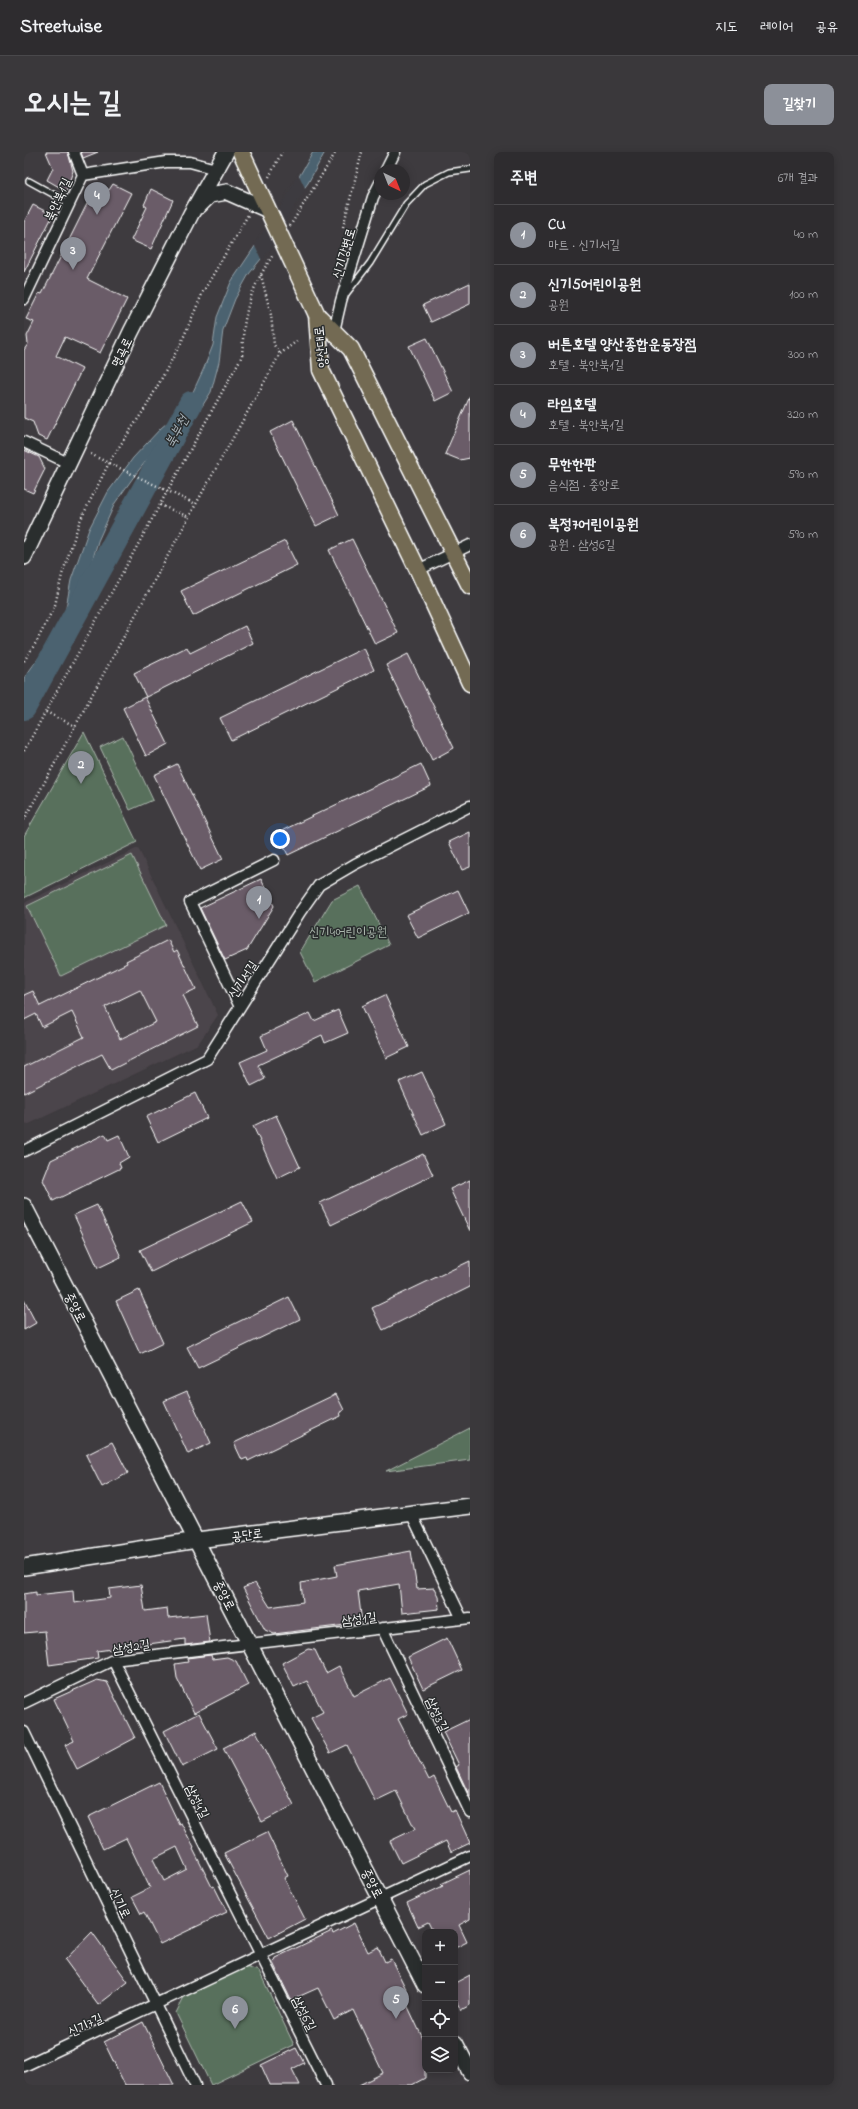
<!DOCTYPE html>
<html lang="ko">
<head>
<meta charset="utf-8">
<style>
	:root { --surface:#2e2c2f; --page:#3a383b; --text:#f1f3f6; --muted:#a7a7aa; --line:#49484b; --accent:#8c9099 }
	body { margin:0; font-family:"Indie Flower","Poor Story",sans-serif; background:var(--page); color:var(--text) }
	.controls { position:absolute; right:12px; bottom:12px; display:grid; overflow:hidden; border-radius:8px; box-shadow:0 2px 10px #0003 }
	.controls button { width:36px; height:36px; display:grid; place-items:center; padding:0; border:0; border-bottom:1px solid var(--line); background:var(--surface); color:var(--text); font:20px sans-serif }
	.compass { position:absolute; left:350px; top:12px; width:36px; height:36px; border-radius:50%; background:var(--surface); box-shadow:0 2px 10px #0003; rotate:137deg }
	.you { position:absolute; left:256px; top:687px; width:14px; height:14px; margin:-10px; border:3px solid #fff; border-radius:50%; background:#1a73e8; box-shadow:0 0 0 6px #1a73e833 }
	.badge { display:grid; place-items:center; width:26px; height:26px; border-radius:50%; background:var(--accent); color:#fff; font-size:13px; font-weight:700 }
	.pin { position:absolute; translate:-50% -33px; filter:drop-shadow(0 1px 2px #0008) }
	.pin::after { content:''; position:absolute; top:21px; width:14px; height:12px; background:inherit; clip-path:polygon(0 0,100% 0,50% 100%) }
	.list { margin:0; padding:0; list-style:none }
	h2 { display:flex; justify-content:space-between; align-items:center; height:52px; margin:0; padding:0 16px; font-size:17px }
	h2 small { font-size:13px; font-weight:400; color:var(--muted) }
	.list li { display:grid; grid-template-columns:26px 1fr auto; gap:12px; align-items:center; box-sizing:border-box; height:60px; padding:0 16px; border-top:1px solid var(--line) }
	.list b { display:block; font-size:15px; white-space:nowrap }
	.list p { margin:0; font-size:13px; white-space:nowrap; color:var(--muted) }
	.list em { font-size:13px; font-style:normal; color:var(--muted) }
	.icon { flex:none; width:22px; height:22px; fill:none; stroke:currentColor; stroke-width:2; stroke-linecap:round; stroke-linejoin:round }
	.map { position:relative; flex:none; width:446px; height:1933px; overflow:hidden; border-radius:8px }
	header { display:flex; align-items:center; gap:24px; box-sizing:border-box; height:56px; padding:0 20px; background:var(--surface); border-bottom:1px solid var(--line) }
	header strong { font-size:19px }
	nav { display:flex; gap:22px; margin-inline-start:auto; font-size:14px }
	.intro { display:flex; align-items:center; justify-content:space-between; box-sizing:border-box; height:96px; padding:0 24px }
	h1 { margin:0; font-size:28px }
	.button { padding:10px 18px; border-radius:8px; background:var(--accent); color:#fff; font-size:14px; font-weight:700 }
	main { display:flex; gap:24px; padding:0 24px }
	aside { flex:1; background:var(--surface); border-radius:8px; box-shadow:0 2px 10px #0003 }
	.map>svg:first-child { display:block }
</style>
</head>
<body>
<header>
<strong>Streetwise</strong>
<nav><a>지도</a><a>레이어</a><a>공유</a></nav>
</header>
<div class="intro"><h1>오시는 길</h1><a class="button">길찾기</a></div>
<main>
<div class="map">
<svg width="446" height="1933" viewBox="0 0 446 1933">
	<rect width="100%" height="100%" fill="#3e3b3f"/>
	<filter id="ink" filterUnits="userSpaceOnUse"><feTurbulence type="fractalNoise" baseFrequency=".025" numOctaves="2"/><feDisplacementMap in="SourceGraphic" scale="8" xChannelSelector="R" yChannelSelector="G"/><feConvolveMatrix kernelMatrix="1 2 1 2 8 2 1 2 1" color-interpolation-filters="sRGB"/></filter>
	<g filter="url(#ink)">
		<path fill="#4c454b" d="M114,696L194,863L174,892L5,972L0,971V751Z"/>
		<path fill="#59705c" stroke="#acb8ae" d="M60,580L113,690L0,746V684Z
			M99,584L129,648L106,658L76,595Z
			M108,703L142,773L37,824L3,754Z
			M336,734L365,793L291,830L276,800L308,748Z
			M446,1276V1308L362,1319Z
			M221,1815L235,1819L270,1893L187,1933L152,1861L160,1845Z"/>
		<path fill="#4b626f" stroke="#93a1a9" d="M289,0H301L284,31L270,50L245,97L225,122L211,147L199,178L195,210L187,240L172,264L151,279L129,300L111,323L91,351L74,389L54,458L0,552V526L32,482L41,461L47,428L65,377L84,340L109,306L137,276L162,255L180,216L189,193L193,165L207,130L260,51Z"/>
		<path fill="#3e3b3f" d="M274,21L282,38L272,52L246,98L238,109L230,92L259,50Z"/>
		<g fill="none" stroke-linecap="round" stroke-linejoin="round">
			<path stroke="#4b626f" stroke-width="24" d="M0,556L167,251"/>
		</g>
		<path fill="#6b5c68" stroke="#fff" fill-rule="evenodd" d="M22,0H44L49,19L42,39L23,28L29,16Z
			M57,0H74L59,6Z
			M89,32L107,41L63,127L103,147L76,201L41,185L32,204L58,217L23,288L14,284L9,270L0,266V198L4,192L3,184L10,170L2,167L15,141L18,142L65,48L70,50L78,34L85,38Z
			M127,37L149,48L127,97L107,88L123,55L120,53Z
			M9,53L29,63L0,120V70Z
			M446,131V152L407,170L399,153Z
			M403,186L429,240L411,249L385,194Z
			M446,244V306L436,308L421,302Z
			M269,268L315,363L292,374L246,280Z
			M0,298L15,305L21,317L9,341L0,337Z
			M328,387L374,481L351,492L305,398Z
			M261,389L273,413L169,464L157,439Z
			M221,474L229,491L122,545L110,521L163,495L166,501Z
			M340,496L350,518L207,588L196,566Z
			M384,502L430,596L408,608L362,513Z
			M121,545L144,592L122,604L99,556Z
			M153,612L199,707L176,718L130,623Z
			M397,612L407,634L264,703L253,681Z
			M446,680V715L438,718L425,690Z
			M237,727L250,754L223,798L201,808L176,756Z
			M434,738L445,761L394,786L382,763Z
			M144,788L150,800L153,798L172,837L159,843L174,874L87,918L78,902L0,941V915L60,885L48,860L18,875L12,862L0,868V843L9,839L16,854L103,811L102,809ZM116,838L132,870L96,887L81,855Z
			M361,843L385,895L362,906L338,854Z
			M314,858L324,881L301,891L298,883L234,913L241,927L227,934L216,910L243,898L237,884L286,861L290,869Z
			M398,920L422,972L399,983L375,930Z
			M171,941L183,966L134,990L122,965Z
			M252,963L276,1015L253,1026L229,974Z
			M81,982L84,988L95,983L105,1005L95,1011L97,1016L29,1049L19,1028L27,1008Z
			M399,1002L409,1023L307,1073L296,1051Z
			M446,1028V1079L426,1037Z
			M218,1049L229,1070L127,1120L116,1098Z
			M73,1053L97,1105L74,1116L50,1063Z
			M446,1109V1135L359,1178L348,1156Z
			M115,1138L139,1191L116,1202L92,1149Z
			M265,1145L276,1167L174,1216L163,1195Z
			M0,1148L12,1171L0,1178Z
			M163,1239L187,1291L164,1302L140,1249Z
			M312,1242L320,1258L316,1260L317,1264L224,1309L223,1306L218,1308L210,1291Z
			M88,1290L104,1321L78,1335L62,1303Z
			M387,1399L393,1437L410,1436L414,1444L415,1457L378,1461L375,1432L334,1439L338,1471L250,1482L241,1478L219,1436L231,1431L246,1455L279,1450L277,1431L313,1424L311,1413Z
			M117,1433L121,1459L143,1456L144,1466L182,1462L186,1490L161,1493V1487L73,1499L74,1506L25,1513L21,1479L0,1481V1442L12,1440V1443L49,1439L50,1451L86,1446L85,1437Z
			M423,1486L438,1518L399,1537L384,1505Z
			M284,1497L291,1498L302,1521L315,1514L330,1544L366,1526L384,1562L374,1567L405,1628L410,1625L427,1660L431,1658L446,1691L427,1700L422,1689L377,1711L366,1689L391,1677L372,1639L351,1649L323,1593L306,1601L287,1566L299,1560L283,1529L270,1535L258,1511Z
			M187,1503L188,1507L203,1505L212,1509L224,1533L170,1561L153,1526L151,1512L164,1510L163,1506Z
			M73,1528L83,1530L111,1586L53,1617L41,1593L50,1589L30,1547Z
			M175,1561L194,1597L158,1615L140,1579Z
			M446,1567V1645L432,1615L435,1613L419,1580Z
			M232,1579L270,1653L238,1670L199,1596Z
			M135,1630L155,1672L157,1671L170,1696L169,1697L188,1735L190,1734L203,1760L136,1792L120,1760L117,1762L108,1745L126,1736L102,1686L79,1697L64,1665ZM153,1695L163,1717L140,1729L129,1707Z
			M243,1680L264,1724L260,1726L281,1767L245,1786L200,1701Z
			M446,1718V1767L435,1773L443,1790L431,1796V1780H409L404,1770L394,1775L383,1751L419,1734L417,1732Z
			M330,1771L344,1800L354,1795L361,1810L367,1807L382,1837L377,1840L401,1891V1926L388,1933H335L359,1921L329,1858L310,1868L294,1836L267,1848L249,1811L251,1806L308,1779L309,1782Z
			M68,1780L104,1830L74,1853L41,1808Z
			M446,1823V1853L437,1858L431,1847V1831Z
			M119,1870L150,1933H101L80,1890Z
			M272,1896L280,1911L268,1917L276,1933H246L237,1913Z"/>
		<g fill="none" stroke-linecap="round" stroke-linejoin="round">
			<defs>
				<path id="lane" d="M5,29L45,51
					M322,142L346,111L382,52L401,32L425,20L446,17"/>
				<path id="street" d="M362,18L371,0
					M59,23L142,10H166L192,17
					M0,147L59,23L50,0
					M310,179L317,149L349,45L356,31
					M0,290L44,311
					M394,418L446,393
					M216,855L166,750L250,708
					M0,999L183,907L276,760L295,733L331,712L446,654
					M387,1361L438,1467
					M358,1476L446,1660
					M89,1508L302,1933
					M0,1551L89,1508L446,1466
					M0,1580L171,1933
					M0,1914L446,1704"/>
				<path id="secondary" d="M175,54L186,43L203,40
					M0,405L107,180L167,62L202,0
					M0,1054L401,1833
					M0,1415L173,1388L446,1354
					M431,1891L446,1920"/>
				<path id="primary" d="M293,163L297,218L394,418L446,531
					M293,163L327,197L446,434"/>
			</defs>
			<use href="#lane" stroke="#fff" stroke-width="8"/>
			<use href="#street" stroke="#fff" stroke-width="13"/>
			<use href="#secondary" stroke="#fff" stroke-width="18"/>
			<use href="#primary" stroke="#fff" stroke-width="19"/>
			<path stroke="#fff" stroke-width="2.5" stroke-dasharray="1 3" stroke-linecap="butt" d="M245,25L258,0
				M266,74L312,0
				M319,75L338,0
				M237,123L247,163L250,193L256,202
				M67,302L74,306
				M165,349L172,352
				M136,353L165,365
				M0,509L13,489L31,453L38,423L55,371L87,307L122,255L157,191L179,140L224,63
				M22,560L51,574
				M0,599L218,204C219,190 219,176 222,163C226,141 237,121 249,103
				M0,668L172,352L256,202L273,189"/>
			<use href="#lane" stroke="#2a2d2e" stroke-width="5"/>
			<use href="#street" stroke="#2a2d2e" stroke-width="10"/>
			<use href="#secondary" stroke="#2a2d2e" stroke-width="15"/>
			<use href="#primary" stroke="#736b52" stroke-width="16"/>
			<defs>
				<path id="secondary-bridge" d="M203,40L244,58"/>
				<path id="primary-bridge" d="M217,0L293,163"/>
			</defs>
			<use href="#secondary-bridge" stroke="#fff" stroke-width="18" stroke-linecap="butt"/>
			<use href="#primary-bridge" stroke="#fff" stroke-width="19" stroke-linecap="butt"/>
			<path stroke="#fff" stroke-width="2.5" stroke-dasharray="1 3" stroke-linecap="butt" d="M74,306L165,349"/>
			<use href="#secondary-bridge" stroke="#2a2d2e" stroke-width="15"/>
			<use href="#primary-bridge" stroke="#736b52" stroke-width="16"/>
		</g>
	</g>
	<g text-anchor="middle" stroke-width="3" stroke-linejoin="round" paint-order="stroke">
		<g font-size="13" fill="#fff" stroke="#2a2d2e">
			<text transform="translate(33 47) rotate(-65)" y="5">북안북1길</text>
			<text transform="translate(319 101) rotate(-73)" y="5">신기강변로</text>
			<text transform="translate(296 195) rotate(-96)" y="5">양산대로</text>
			<text transform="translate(97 200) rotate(-64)" y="5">명곡로</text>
			<text transform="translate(218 827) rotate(-57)" y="5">신기서길</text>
			<text transform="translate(52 1155) rotate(63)" y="5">중앙로</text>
			<text transform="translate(223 1382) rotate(-7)" y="5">공단로</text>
			<text transform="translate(201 1443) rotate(63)" y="5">중앙로</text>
			<text transform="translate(335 1466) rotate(-7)" y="5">삼성1길</text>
			<text transform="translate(107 1494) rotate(-9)" y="5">삼성2길</text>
			<text transform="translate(414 1562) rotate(65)" y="5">삼성3길</text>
			<text transform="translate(174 1649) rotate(63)" y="5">삼성4길</text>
			<text transform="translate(349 1731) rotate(63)" y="5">중앙로</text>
			<text transform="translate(97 1751) rotate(64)" y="5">신기로</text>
			<text transform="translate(281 1861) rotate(63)" y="5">삼성6길</text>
			<text transform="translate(61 1872) rotate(-25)" y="5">신기7길</text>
		</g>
		<g font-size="13" fill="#acb8ae" stroke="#2a2d2e">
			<text x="324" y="784">신기4어린이공원</text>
		</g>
		<g font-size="14" font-style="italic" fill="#aeb8be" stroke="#2a2d2e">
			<text transform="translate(152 279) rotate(-61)" y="5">북부천</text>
		</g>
	</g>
</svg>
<div class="controls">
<button>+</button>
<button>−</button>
<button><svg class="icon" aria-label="locate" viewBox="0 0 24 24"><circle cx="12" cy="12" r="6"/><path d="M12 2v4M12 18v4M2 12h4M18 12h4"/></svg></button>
<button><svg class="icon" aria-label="layers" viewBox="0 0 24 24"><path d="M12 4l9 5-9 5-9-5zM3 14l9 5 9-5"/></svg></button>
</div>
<svg class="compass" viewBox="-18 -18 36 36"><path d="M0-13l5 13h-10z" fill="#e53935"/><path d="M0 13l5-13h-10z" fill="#a7a7aa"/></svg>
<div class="you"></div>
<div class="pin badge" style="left:235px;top:767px">1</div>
<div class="pin badge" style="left:57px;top:632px">2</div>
<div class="pin badge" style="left:49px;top:118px">3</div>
<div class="pin badge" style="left:73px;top:63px">4</div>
<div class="pin badge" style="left:372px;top:1867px">5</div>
<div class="pin badge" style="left:211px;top:1877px">6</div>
</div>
<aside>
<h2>주변<small>6개 결과</small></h2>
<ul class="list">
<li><span class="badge">1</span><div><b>CU</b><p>마트 · 신기서길</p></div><em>40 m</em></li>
<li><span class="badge">2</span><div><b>신기5어린이공원</b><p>공원</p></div><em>100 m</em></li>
<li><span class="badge">3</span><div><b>버튼호텔 양산종합운동장점</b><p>호텔 · 북안북1길</p></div><em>300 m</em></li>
<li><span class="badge">4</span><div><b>라임호텔</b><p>호텔 · 북안북1길</p></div><em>320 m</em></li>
<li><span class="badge">5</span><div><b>무한한판</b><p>음식점 · 중앙로</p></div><em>590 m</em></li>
<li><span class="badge">6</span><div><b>북정7어린이공원</b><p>공원 · 삼성6길</p></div><em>590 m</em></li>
</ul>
</aside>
</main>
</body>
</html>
